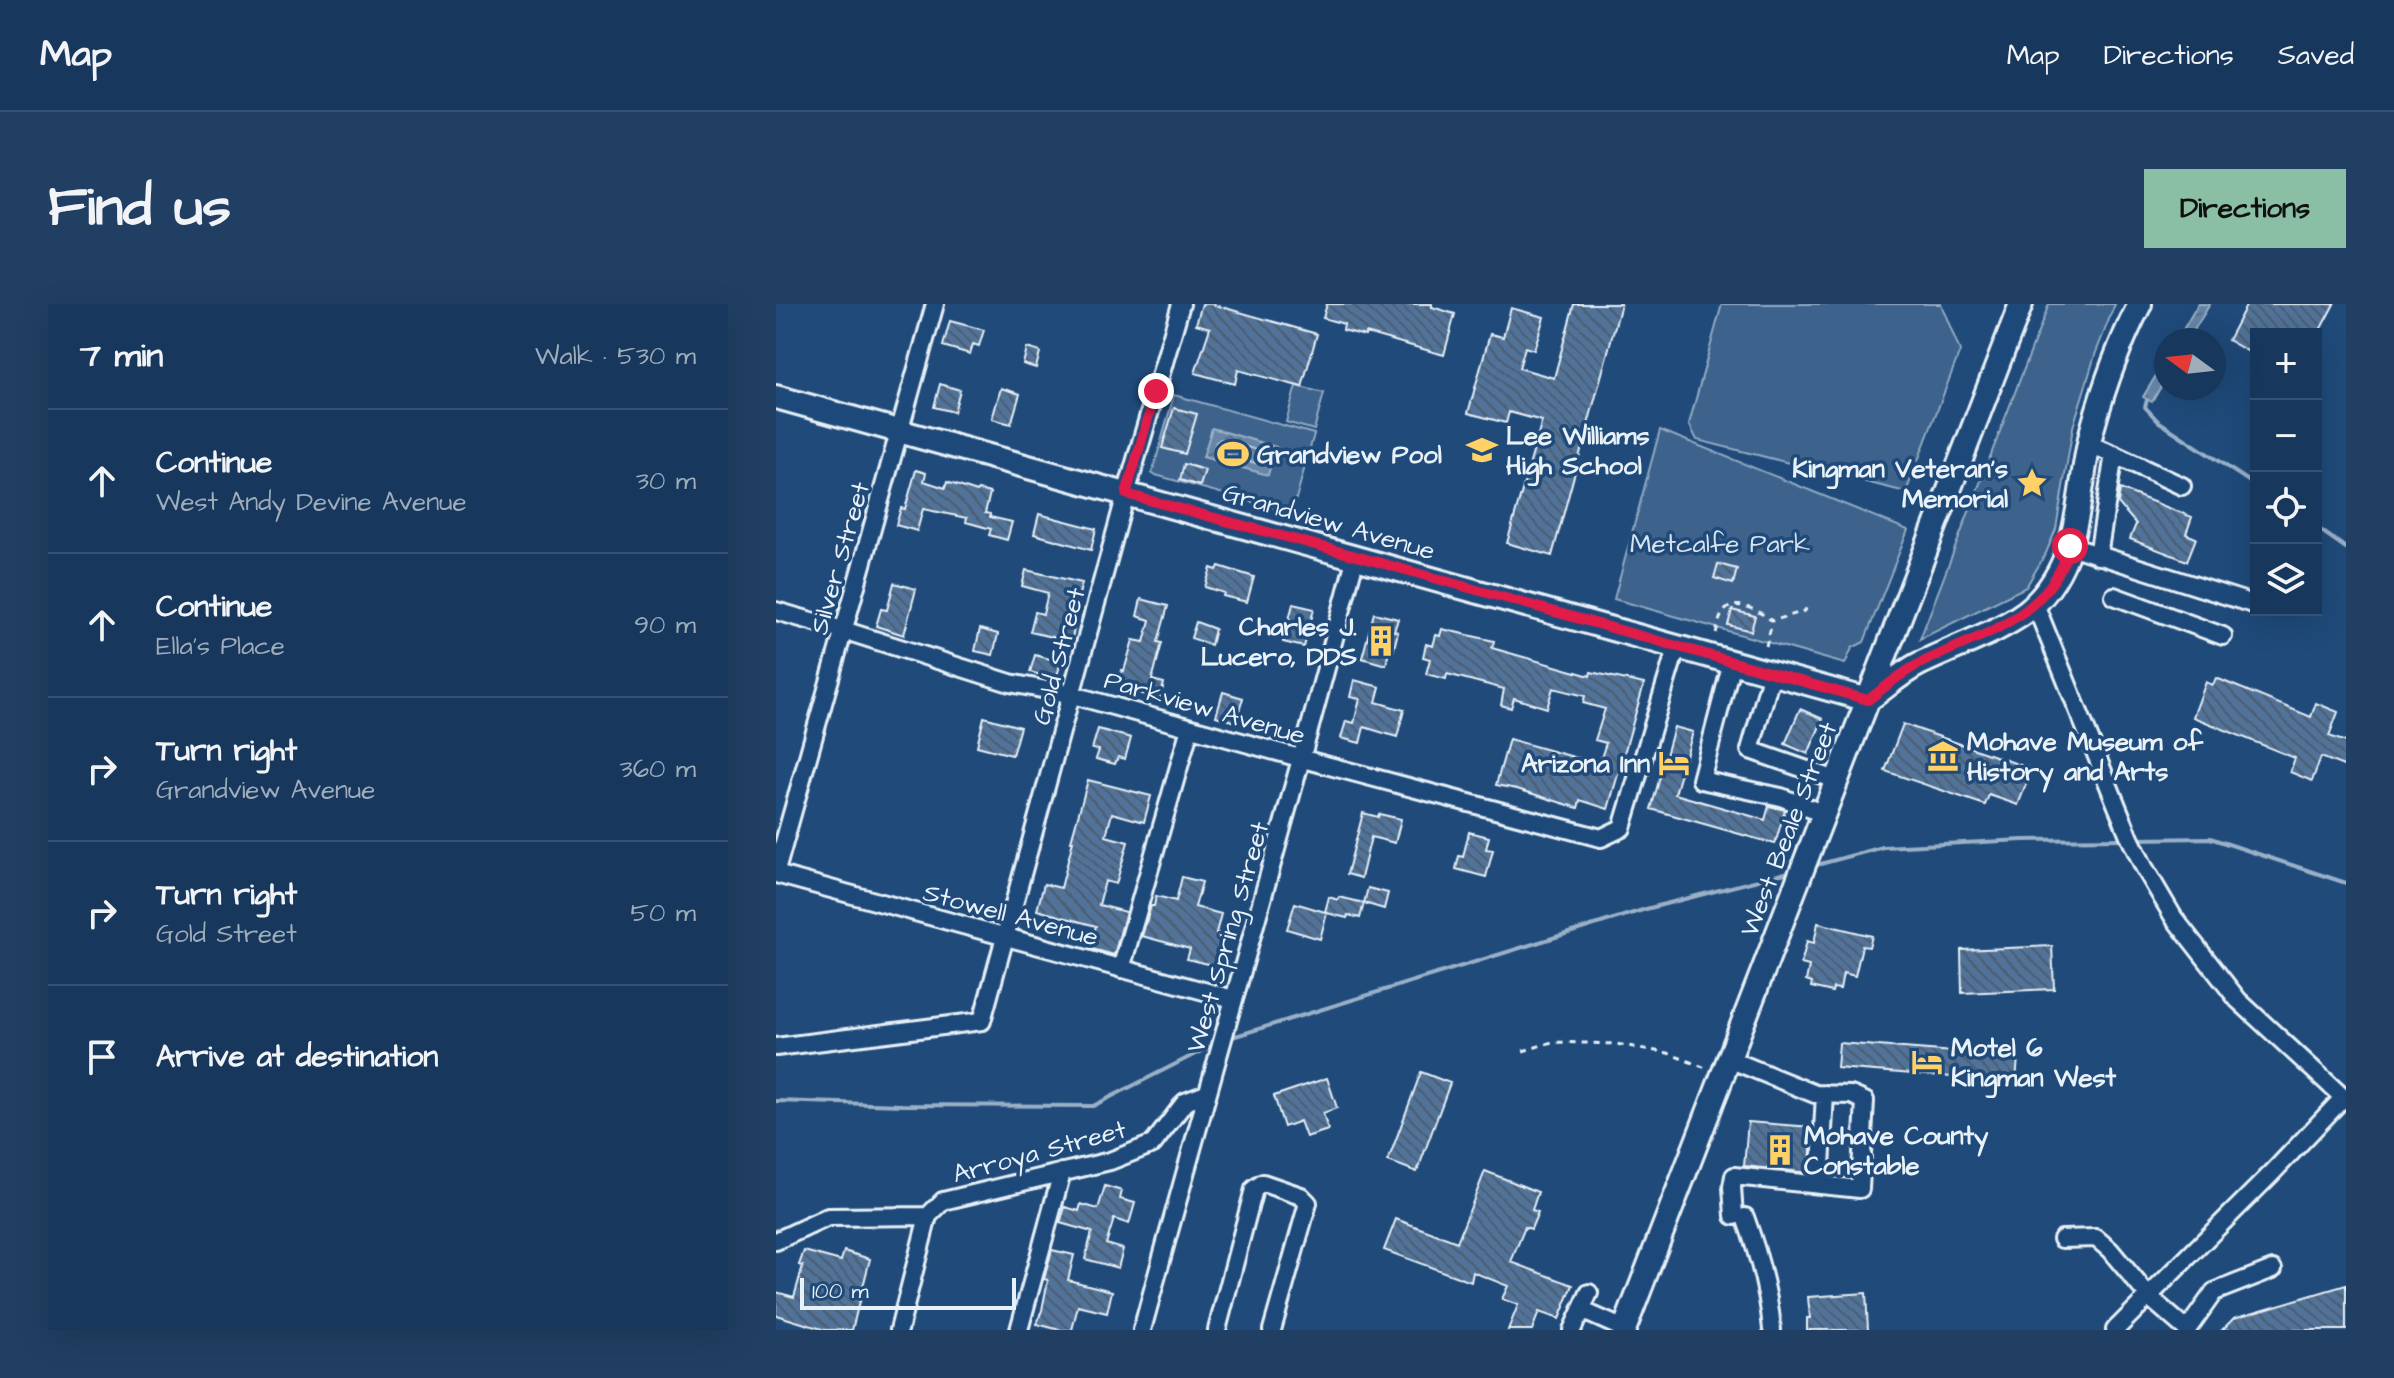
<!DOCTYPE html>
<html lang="en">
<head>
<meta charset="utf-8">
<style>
	:root { --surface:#17385c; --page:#203f62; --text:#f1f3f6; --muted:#9eacbb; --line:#365272; --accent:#8abfa5 }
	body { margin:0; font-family:"Architects Daughter",sans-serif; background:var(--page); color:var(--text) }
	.controls { position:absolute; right:24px; top:24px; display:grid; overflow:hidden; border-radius:0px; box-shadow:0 8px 32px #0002 }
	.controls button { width:72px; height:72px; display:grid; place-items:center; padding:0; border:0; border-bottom:2px solid var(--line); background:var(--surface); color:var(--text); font:40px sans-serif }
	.compass { position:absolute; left:1378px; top:24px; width:72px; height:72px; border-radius:50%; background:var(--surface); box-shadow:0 8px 32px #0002; rotate:285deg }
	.scale { position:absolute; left:24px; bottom:20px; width:216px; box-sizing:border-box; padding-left:8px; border:4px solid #e8f1f8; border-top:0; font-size:22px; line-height:28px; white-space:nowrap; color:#e8f1f8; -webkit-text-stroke:6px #1f4a7a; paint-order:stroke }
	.stop { position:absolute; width:24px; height:24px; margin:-18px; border:6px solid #e11d48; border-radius:50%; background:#fff }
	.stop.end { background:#e11d48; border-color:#fff; box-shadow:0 2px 8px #0008 }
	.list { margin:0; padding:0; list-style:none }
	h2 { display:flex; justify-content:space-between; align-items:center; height:104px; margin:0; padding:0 32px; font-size:34px }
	h2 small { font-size:26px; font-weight:400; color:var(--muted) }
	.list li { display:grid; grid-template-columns:52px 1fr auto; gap:24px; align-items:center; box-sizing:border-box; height:144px; padding:0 32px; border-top:2px solid var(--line) }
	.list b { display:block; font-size:30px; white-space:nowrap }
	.list p { margin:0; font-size:26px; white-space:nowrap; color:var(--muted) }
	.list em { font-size:26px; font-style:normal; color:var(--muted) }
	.icon { flex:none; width:44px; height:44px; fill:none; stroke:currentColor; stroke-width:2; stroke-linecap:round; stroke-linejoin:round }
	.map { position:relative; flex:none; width:1570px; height:1026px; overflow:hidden; border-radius:0px }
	header { display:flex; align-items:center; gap:48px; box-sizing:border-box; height:112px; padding:0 40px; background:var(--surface); border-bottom:2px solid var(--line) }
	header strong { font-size:38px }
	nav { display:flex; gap:44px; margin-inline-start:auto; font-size:28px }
	.intro { display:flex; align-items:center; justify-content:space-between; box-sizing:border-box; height:192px; padding:0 48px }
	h1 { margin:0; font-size:56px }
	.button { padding:20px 36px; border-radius:0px; background:var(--accent); color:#111; font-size:28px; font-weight:700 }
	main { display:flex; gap:48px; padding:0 48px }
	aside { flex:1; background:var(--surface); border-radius:0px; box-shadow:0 8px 32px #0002 }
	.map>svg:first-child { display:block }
</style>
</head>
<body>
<header>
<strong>Map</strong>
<nav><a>Map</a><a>Directions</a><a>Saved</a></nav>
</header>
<div class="intro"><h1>Find us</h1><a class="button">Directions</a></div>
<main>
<aside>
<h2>7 min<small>Walk · 530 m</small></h2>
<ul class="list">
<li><svg class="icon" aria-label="ahead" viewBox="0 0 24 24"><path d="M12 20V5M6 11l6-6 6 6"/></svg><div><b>Continue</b><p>West Andy Devine Avenue</p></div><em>30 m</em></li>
<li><svg class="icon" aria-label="ahead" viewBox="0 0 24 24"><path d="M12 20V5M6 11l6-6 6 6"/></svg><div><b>Continue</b><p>Ella's Place</p></div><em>90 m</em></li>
<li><svg class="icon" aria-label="right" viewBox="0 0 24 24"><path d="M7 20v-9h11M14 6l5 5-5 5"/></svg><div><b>Turn right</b><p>Grandview Avenue</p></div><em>360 m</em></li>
<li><svg class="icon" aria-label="right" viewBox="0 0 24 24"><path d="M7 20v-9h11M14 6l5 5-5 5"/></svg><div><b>Turn right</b><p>Gold Street</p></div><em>50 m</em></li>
<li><svg class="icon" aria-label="arrive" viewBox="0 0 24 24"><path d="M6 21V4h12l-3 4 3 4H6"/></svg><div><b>Arrive at destination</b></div></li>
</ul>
</aside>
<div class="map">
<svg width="1570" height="1026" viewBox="0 0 1570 1026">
	<defs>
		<pattern id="water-ripples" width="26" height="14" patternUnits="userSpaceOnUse" patternTransform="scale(2)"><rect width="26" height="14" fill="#6685a7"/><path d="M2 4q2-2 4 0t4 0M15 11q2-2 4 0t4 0" fill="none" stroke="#596d82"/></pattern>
		<pattern id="building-back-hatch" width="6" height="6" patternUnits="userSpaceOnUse" patternTransform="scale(2)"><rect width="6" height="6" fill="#517399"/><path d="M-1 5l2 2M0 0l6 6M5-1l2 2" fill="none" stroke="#4c5e72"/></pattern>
	</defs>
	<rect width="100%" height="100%" fill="#1f4a7a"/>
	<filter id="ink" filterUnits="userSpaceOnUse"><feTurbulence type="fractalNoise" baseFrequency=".0125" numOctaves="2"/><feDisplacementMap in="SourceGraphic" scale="16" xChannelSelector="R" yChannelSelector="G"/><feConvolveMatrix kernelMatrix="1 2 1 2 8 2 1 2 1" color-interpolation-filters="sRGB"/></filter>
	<g filter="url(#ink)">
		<path fill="#3c628c" stroke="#92aac2" stroke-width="2" d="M946,0H1165L1184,47L1130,188L921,136L913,120Z
			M1273,0H1339L1319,51L1297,123L1280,225L1270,249L1250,283L1144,335Z
			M520,82L548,89L538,126L510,118Z
			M398,91L538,130L516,209L376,170Z
			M884,126L1132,226L1088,338L1076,344L1069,360L838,295Z"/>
		<path fill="url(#water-ripples)" stroke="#9ab0c7" stroke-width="2" d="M1422,0H1434L1412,36H1401Z
			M1390,55V74L1376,98L1367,93Z
			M436,124L500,143L492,171L427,153Z"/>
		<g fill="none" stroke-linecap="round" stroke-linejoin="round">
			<path stroke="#b4c6d8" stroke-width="2" d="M445,135L487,148L489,151L488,158L483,160L441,148L438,145L440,138Z"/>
			<path stroke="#9ab0c7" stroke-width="4" d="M1371,96L1369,103L1382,117L1480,182
				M1540,223L1570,244
				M1359,535L1434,534L1570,579
				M1037,562L1107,543L1247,536L1350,535
				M450,735L870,605L1017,567
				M0,797L126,801L317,802L439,740"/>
		</g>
		<path fill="url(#building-back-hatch)" stroke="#e8f1f8" stroke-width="2" d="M426,0H435L541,30L526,83L462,66L459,80L419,69L434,24L420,20Z
			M551,0H656V3L679,10L668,51L590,29L589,32L567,26L568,20L547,14Z
			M798,0H845L776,252L731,239L766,117L733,108L730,119L692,109L714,30L727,33L735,4L768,13L758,46L749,43L743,64L778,74Z
			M1471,0H1558L1542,30H1480V52L1452,36Z
			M174,17L208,26L203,42L197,40L194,50L167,42Z
			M251,44L264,48L260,64L247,60Z
			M164,80L184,86L178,108L158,103Z
			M225,84L244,90L235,120L216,115Z
			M398,104L421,110L409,150L386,144Z
			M408,160L429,166L424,182L404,176Z
			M140,166L150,169L148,177L169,184L171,178L201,188L202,186L214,189L209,209L214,210V213L236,218L231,236L213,231L215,225L190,218L191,214L147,205L141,227L120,221L125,204L129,205Z
			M1344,185L1416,213L1410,230L1420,234L1411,257L1354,235L1360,220L1342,199Z
			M263,210L320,225L315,246L258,230Z
			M942,260L961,265L957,280L938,274Z
			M443,262L478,273L471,298L447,292L448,289L429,283L435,264L441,266Z
			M250,266L306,279L296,317L300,318L295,337L254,328L259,308L267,310L272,289L246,282Z
			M118,279L140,285L128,331L100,322L105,305L111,306Z
			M365,295L392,302L382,338L386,339L376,376L388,379L384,395L360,388L361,383L343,377L346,366L348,367L357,336L368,338L374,316L361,312Z
			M517,300L538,305L528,343L507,338Z
			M956,306L979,312L975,327L952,321Z
			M598,309L622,315L618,327L622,328L617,348L613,347L610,361L586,354Z
			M420,318L439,325L435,341L415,334Z
			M204,325L222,330L217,351L199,347Z
			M666,325L718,337L716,344L814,372L815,368L868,380L832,505L804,496L802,504L741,485L720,481L733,435L823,460L830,439L819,436L829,405L807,399L809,392L777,384L771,404L738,394L735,404L725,401L728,385L671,370L670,375L650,370L654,355L647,353L650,340L657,342L660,331L664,332Z
			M259,351L285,358L280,375L254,368Z
			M1440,374L1535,413L1540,399L1562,408L1553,432L1570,438V463L1545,453L1536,477L1514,468L1519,454L1417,413L1430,378L1437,381Z
			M578,376L604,383L600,398L628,406L621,433L588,423L584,439L565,434L570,417L578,419L584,395L574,393Z
			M447,388L467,394L460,418L440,412Z
			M1024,405L1047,415L1032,450L1009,440Z
			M208,413L244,423L236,451L201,442Z
			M1127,420L1256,465L1242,501L1213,491L1209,501L1109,467Z
			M898,423L917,428L899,490L989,516L993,502L1009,506L999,540L875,505Z
			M322,425L355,434L349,455L342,453L339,460L320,455L323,446L316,445Z
			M312,476L375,492L368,518L336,509L330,532L352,538L340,580L329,577L323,601L350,608L338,651L313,644L320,622L261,606L268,580L285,584L297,537H295Z
			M587,509L602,513L603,510L625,515L619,539L595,533L585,574L571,570Z
			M693,528L713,533L710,545L717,546L710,573L680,565L683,552L687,553Z
			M406,573L426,578L419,603L445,610L440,629L449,631L441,662L411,655L414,645L366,632L375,602H378L380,592L400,597Z
			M592,584L612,589L608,605L588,599Z
			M553,593L562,596L563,593L588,599L584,614L572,611L571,614L551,609L544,635L511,625L519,599L549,608Z
			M1042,619L1096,632L1093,643L1086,642L1079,672L1067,669L1064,685L1057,684L1056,688L1035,683L1036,679L1030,677L1033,662L1025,660L1031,637L1038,639Z
			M1276,642L1278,685L1186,689L1185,646Z
			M1063,739L1242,753L1240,778L1061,764Z
			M645,768L674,779L641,868L612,857Z
			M551,774L561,804L547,809L552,826L530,833L524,817L508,823L498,792Z
			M972,818L1036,823L1034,869L968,862Z
			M709,867L762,888L756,906L762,908L755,925L749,923L735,958L797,981L783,1015L763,1008L756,1026H732L742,1001L726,995L732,982L697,968L695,978L608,946L620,915L681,938Z
			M329,882L346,887L344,895L359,899L353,920L338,915L330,940L347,945L342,964L309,955L316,928L284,919L289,903L303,907L305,900L322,905Z
			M276,946L298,951L292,976L336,987L331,1009L302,1002L296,1026H284L261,1020L266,1006L272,976L268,975Z
			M28,947L65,957L68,947L94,955L76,1026H49L0,1011V988L18,993L27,962L23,961Z
			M1570,981V1026H1446L1458,1014Z
			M1090,989L1092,1026H1031V1014H1034L1032,993Z"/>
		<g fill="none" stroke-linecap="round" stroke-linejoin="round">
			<defs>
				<path id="minor" d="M1313,141L1328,146L1406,182
					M1294,242L1480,301
					M1322,252L1338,150
					M1338,292L1447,332
					M1259,300L1354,534L1368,563L1398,614L1462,696L1570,796
					M0,307L67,326L234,379L297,391L527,455L825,534L846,524L901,342
					M956,358L925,476L1005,493L1048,510
					M996,369L974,446L1060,476
					M0,567L159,0
					M0,570L457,695
					M345,665L414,424
					M0,743L206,717L350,190L405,0
					M953,755L1039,790L1075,791L1089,797L1084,885L958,872L956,883L958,912
					M1044,881L1049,790
					M969,913C982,949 993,987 996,1026
					M1286,935L1320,934L1334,946L1373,993L1411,1026L1438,988L1497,965
					M0,937L52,913L152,912L167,897L334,857L377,840L409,798L430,790
					M805,1006L848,1025
					M123,1026L152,912
					M243,1026L286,868
					M366,1026C436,768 512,511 580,252
					M441,1026L478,885L487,879L525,892L532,899L496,1026
					M796,1026L813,989
					M1339,1026L1496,869L1567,794"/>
				<path id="major" d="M0,93L1092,396
					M1093,395C1109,384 1125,369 1143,360C1175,344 1232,325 1257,302C1308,253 1300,188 1316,126C1328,82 1343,40 1364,0
					M848,1026L1245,0"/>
			</defs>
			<use href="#minor" stroke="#e8f1f8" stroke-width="22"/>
			<use href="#major" stroke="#e8f1f8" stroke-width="28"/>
			<path stroke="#e8f1f8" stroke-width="3" stroke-dasharray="6 6" stroke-linecap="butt" d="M940,329C942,323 943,314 947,309C958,292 985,308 996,317L1029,307L1030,304
				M990,342L996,319
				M747,747L776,738L840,740L892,749L932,765"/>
			<use href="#minor" stroke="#1f4a7a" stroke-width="16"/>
			<use href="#major" stroke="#1f4a7a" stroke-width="22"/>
		</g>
	</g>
	<g fill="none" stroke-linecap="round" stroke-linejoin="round" filter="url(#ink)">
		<path stroke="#e11d48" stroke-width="10" d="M380,87L350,190L580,252L1092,396C1108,384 1125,369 1143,360C1206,329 1270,317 1294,242"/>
	</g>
	<defs>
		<symbol id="school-bare" viewBox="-9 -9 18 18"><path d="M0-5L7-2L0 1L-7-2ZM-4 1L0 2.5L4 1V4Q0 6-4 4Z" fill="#ffd166" stroke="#1f4a7a" stroke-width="2.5" paint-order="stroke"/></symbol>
		<symbol id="stadium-bare" viewBox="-9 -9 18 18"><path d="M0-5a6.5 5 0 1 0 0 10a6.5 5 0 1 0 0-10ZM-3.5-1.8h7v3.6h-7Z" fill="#ffd166" stroke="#1f4a7a" stroke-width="2.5" paint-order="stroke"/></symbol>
		<symbol id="sight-bare" viewBox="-9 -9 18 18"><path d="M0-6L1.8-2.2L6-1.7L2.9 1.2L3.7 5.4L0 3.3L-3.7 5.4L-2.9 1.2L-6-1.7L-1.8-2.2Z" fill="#ffd166" stroke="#1f4a7a" stroke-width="2.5" paint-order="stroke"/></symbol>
		<symbol id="building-bare" viewBox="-9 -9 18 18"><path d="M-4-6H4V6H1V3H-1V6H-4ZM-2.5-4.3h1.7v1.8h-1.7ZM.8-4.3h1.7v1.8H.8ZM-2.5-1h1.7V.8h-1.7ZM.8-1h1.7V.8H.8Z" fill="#ffd166" stroke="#1f4a7a" stroke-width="2.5" paint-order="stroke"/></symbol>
		<symbol id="museum-bare" viewBox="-9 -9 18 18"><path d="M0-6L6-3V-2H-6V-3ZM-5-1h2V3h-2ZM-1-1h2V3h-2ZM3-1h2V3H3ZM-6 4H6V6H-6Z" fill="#ffd166" stroke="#1f4a7a" stroke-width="2.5" paint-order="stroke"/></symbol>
		<symbol id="hotel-bare" viewBox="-9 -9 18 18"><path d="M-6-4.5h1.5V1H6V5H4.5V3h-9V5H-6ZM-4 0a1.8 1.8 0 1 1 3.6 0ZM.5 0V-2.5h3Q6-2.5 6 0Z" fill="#ffd166" stroke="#1f4a7a" stroke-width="2.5" paint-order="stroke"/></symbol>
	</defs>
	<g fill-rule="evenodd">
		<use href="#school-bare" x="684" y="124" width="44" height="44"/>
		<use href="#stadium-bare" x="435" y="128" width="44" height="44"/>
		<use href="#sight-bare" x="1234" y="157" width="44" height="44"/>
		<use href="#building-bare" x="583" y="315" width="44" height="44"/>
		<use href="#museum-bare" x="1145" y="430" width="44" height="44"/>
		<use href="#hotel-bare" x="876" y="437" width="44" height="44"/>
		<use href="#hotel-bare" x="1129" y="736" width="44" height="44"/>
		<use href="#building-bare" x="982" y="824" width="44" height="44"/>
	</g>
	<g text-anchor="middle" stroke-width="7" stroke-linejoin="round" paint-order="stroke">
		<g font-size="26" font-weight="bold" fill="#e8f1f8" stroke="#1f4a7a" text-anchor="start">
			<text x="730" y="140">Lee Williams<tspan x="730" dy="30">High School</tspan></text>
			<text x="481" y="159">Grandview Pool</text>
			<text x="1232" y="173" text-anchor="end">Kingman Veteran's<tspan x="1232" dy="30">Memorial</tspan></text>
			<text x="581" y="331" text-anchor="end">Charles J.<tspan x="581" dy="30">Lucero, DDS</tspan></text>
			<text x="1191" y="446">Mohave Museum of<tspan x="1191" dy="30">History and Arts</tspan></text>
			<text x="874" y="468" text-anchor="end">Arizona Inn</text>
			<text x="1175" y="752">Motel 6<tspan x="1175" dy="30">Kingman West</tspan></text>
			<text x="1028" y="840">Mohave County<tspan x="1028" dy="30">Constable</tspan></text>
		</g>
		<g font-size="26" fill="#e8f1f8" stroke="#1f4a7a">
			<text transform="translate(553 217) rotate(16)" y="9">Grandview Avenue</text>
			<text transform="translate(63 254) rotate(-74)" y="9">Silver Street</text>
			<text transform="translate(282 352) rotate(-75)" y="9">Gold Street</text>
			<text transform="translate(429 403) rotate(16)" y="9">Parkview Avenue</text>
			<text transform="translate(1012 525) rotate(-69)" y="9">West Beale Street</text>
			<text transform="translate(235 610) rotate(15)" y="9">Stowell Avenue</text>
			<text transform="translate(451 633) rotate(-74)" y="9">West Spring Street</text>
			<text transform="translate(263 847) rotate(-15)" y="9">Arroya Street</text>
		</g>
		<g font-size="26" fill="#d7e3ed" stroke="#1f4a7a">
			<text x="944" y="248">Metcalfe Park</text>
		</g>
	</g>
</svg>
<div class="controls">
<button>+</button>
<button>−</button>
<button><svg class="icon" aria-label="locate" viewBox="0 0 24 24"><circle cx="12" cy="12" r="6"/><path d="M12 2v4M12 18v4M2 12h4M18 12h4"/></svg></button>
<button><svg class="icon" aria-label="layers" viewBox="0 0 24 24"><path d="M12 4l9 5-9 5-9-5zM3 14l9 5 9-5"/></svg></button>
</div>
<svg class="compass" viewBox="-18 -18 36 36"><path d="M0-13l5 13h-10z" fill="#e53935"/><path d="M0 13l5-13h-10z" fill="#9eacbb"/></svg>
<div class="scale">100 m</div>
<div class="stop" style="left:1294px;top:242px"></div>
<div class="stop end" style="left:380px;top:87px"></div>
</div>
</main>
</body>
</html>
